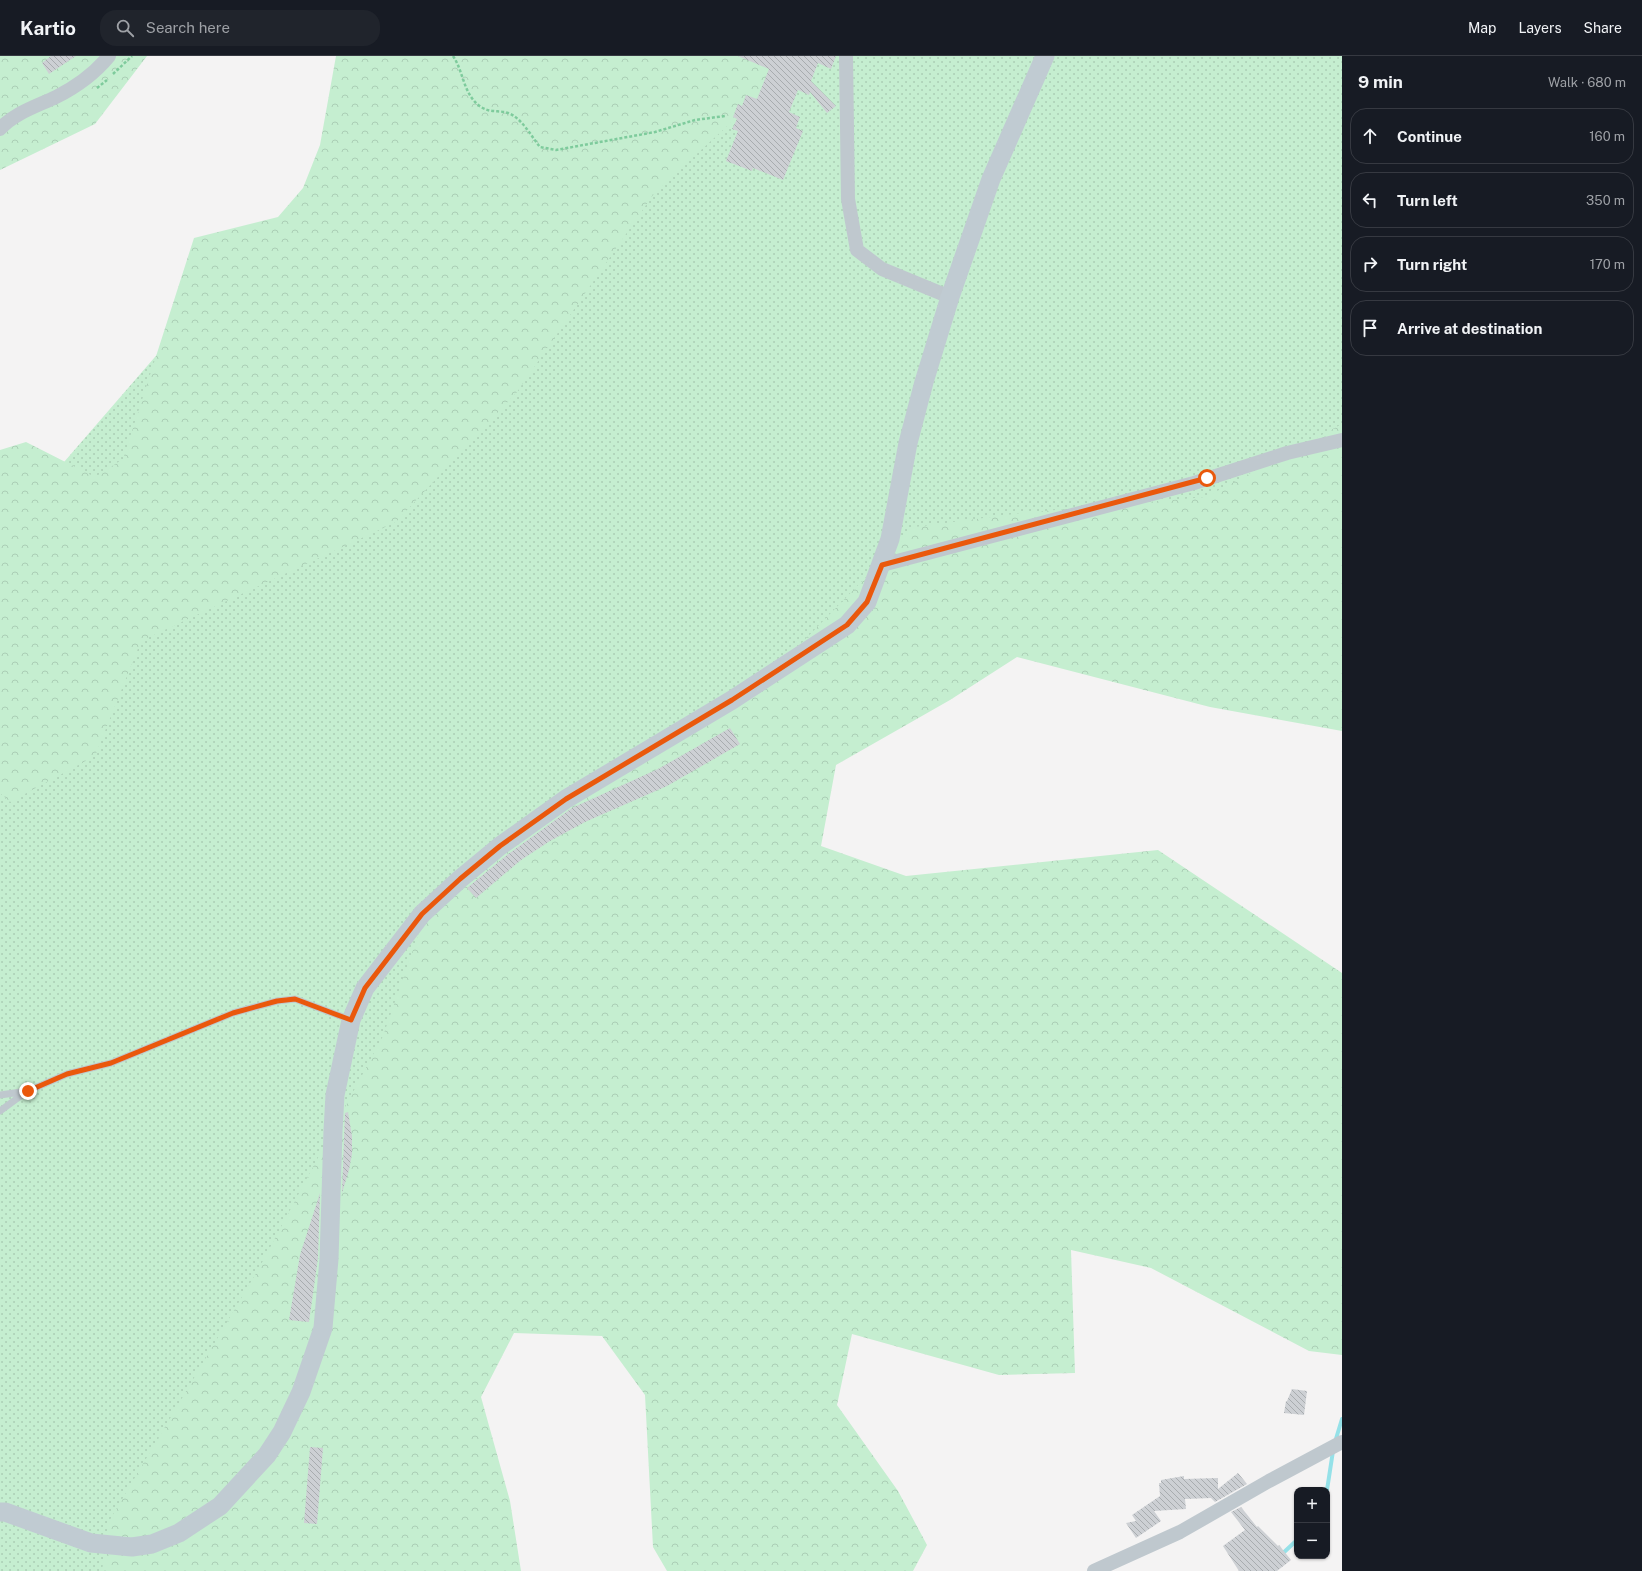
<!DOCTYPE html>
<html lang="en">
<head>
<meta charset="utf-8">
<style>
	:root { --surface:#171b24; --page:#20242c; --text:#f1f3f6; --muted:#9ea1a6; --line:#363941 }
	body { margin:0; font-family:"Public Sans",sans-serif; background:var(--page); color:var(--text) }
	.controls { position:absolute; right:12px; bottom:12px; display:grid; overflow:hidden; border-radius:8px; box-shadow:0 1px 3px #0004 }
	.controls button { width:36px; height:36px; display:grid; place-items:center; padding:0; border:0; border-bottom:1px solid var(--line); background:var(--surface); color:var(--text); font:20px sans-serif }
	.stop { position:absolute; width:12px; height:12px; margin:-9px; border:3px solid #ea580c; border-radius:50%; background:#fff }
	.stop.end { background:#ea580c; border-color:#fff; box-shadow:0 1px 4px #0008 }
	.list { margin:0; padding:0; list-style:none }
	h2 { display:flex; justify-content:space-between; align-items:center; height:52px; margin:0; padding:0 16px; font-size:17px }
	h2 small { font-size:13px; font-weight:400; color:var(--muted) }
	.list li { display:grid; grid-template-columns:26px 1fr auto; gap:12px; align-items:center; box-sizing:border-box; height:56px; margin:0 8px 8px; padding:0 8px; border:1px solid var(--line); border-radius:16px }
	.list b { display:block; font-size:15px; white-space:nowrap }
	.list em { font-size:13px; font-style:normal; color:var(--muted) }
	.icon { flex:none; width:22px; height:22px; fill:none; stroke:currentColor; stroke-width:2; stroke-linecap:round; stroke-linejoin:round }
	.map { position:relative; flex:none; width:1342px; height:1515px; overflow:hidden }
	header { display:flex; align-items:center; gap:24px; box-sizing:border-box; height:56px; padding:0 20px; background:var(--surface); border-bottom:1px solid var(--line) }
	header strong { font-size:19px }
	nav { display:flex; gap:22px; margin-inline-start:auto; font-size:14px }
	.search { width:280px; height:36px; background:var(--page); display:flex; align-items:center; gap:10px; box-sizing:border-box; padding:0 14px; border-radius:16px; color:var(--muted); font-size:15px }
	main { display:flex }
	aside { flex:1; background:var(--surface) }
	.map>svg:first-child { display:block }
</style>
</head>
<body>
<header>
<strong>Kartio</strong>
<div class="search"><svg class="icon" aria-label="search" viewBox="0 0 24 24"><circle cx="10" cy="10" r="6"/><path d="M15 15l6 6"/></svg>Search here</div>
<nav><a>Map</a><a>Layers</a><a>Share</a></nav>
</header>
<main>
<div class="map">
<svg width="1342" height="1515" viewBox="0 0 1342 1515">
	<defs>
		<pattern id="grass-dots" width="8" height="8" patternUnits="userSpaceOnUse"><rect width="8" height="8" fill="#c5eed0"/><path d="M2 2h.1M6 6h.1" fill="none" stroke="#abceb5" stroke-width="1.8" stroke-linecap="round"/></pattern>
		<pattern id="forest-crowns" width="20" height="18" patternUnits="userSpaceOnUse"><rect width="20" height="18" fill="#c5eed0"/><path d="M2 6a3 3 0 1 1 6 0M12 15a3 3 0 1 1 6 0" fill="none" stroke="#abceb5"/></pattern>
		<pattern id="building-back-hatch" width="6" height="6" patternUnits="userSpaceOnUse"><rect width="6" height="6" fill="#cdd0d4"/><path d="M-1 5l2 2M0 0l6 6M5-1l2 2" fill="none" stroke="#a8acaf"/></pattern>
	</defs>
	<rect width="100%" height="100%" fill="#f4f3f3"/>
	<path fill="url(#grass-dots)" d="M724,0H1342V427L929,538L185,1515H0V480L251,190Z"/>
	<path fill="url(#forest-crowns)" d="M0,0H147L95,68L0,114Z
		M336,0H804L655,136L517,336L396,466L141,585L95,700L10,746L0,737V394L26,386L95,421L123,403L194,182L278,161L303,132L320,89Z
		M1342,368V675L1210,651L1017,601L950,644L836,709L821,790L906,820L1158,794L1342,917V1299L1309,1295L1151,1212L1071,1194L1075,1317L999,1319L852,1278L837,1349L898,1435L927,1489L913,1515H667L653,1491L645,1339L602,1280L514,1277L481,1341L510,1445L521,1515H102L108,1467L258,1214L383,980L422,868L551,750L782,607L915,471L1021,457L1206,441Z"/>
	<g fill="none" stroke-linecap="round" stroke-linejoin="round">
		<path stroke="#95e1e8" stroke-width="4" d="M1335,1386L1342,1363
			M1327,1434L1333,1395
			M1281,1499L1297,1484"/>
	</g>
	<path fill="url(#building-back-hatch)" d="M51,0H76L49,18L42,7Z
		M738,0H836L831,13L818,7L811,25L836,50L827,57L810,36L809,39L798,34L789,56L800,61L796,72L803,75L783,124L753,112L752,115L726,105L738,75L732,73L737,63L733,61L738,48L742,50L746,39L757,43L769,13Z
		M730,672L740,688L667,730L585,766L550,785L521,804L476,842L467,832L507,799L572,752L658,713Z
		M348,1056L352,1080V1098L349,1114L342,1137L345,1057Z
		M320,1137L318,1202L309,1266L289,1264L300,1199Z
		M1292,1333L1307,1335L1304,1359L1284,1357L1286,1345H1287Z
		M310,1391L323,1392L317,1468L304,1467Z
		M1238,1417L1247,1428L1215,1446L1211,1442L1185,1443L1186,1453L1154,1455L1161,1465L1136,1482L1126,1467L1136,1465L1132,1459L1160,1440L1159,1427H1161V1424L1184,1420V1423L1218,1422V1433Z
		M1241,1451L1257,1471L1258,1470L1278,1490L1279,1489L1291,1504L1277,1515H1239L1223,1490L1245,1474L1231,1456Z"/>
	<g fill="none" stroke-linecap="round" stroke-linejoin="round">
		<path stroke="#7ecb9c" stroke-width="2.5" stroke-dasharray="3 2" stroke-linecap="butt" d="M453,0C464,16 463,39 481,51C490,57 499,54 508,57C522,62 531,80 540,91L556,94L655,76L695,64L725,60
			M113,18L132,0
			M97,32L107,24"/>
		<path stroke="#bfc8ce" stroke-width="7" d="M0,1039L28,1035L67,1018L111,1007L233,957L277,945L295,943L351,964
			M0,1055L26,1036"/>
		<path stroke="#bfc8ce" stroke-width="14" d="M846,0L848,143L857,194L882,213L950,241
			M0,73C14,57 37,50 56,41C76,31 95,17 109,0
			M882,509L1194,427L1287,397L1342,384
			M1094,1515L1180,1476L1269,1425L1342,1386"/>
		<path stroke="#c0cbd2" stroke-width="19" d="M0,1456H5L91,1487L132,1491L152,1488L179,1477L220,1450L267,1399L282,1376L301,1336L323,1272L329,1203L333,1075L335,1039L351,964L365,932L422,858L460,823L500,790L566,743L732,644L847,569L867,546L890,483L908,387L924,326L950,241L991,123L1045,0"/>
	</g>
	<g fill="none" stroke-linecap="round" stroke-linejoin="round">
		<path stroke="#ea580c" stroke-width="5" d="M28,1035L67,1018L111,1007L233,957L277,945L295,943L351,964L365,932L422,858L460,823L500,790L566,743L732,644L847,569L867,546L882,509L1207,422"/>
	</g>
</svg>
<div class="controls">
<button>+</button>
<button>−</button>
</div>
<div class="stop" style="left:1207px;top:422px"></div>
<div class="stop end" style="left:28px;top:1035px"></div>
</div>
<aside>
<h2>9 min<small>Walk · 680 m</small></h2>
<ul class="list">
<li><svg class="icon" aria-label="ahead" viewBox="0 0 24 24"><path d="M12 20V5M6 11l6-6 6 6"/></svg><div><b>Continue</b></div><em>160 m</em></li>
<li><svg class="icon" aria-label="left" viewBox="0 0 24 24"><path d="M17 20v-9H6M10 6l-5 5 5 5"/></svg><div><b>Turn left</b></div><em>350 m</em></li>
<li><svg class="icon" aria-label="right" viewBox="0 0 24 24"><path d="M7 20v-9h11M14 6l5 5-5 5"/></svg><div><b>Turn right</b></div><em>170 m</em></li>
<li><svg class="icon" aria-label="arrive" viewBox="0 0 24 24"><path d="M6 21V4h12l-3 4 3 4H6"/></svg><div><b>Arrive at destination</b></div></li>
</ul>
</aside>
</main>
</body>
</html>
